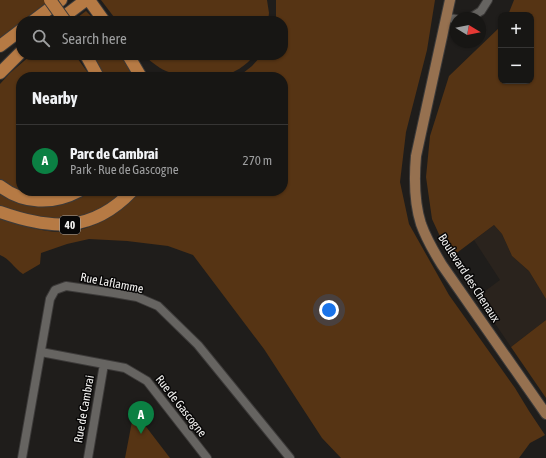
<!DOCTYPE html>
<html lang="en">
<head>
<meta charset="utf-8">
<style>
	:root { --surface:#171614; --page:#242322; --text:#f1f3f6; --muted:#9e9fa0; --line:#363534; --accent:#0b8043 }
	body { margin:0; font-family:"Asap Condensed",sans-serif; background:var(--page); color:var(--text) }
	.controls { position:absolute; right:12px; top:12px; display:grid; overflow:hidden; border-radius:8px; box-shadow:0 1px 3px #0004 }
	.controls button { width:36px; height:36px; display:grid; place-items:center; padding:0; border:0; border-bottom:1px solid var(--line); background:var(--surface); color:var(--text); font:20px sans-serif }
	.compass { position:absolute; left:450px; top:12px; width:36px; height:36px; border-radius:50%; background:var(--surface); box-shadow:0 1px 3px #0004; rotate:100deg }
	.you { position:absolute; left:329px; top:310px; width:14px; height:14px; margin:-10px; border:3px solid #fff; border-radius:50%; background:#1a73e8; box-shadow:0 0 0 6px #1a73e833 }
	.badge { display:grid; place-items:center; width:26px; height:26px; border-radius:50%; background:var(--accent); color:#fff; font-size:13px; font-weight:700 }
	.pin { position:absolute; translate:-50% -33px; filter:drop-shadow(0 1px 2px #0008) }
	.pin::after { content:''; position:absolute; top:21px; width:14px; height:12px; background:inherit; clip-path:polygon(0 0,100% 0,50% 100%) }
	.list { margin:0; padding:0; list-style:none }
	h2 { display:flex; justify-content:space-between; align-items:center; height:52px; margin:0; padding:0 16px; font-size:17px }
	h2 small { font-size:13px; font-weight:400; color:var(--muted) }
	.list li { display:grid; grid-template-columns:26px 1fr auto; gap:12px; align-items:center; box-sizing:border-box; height:72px; padding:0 16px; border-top:1px solid var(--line) }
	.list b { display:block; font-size:15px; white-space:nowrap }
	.list p { margin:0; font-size:13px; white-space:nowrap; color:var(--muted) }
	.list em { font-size:13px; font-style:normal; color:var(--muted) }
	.icon { flex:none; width:22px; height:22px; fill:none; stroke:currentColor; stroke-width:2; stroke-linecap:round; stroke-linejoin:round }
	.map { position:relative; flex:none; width:546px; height:458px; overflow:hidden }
	.search { position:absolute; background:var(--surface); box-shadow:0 1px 3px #0004; left:16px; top:16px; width:272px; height:44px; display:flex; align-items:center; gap:10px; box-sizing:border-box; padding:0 14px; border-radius:16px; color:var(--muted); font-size:15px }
	.panel { position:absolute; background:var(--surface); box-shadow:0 1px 3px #0004; left:16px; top:72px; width:272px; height:124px; border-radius:16px }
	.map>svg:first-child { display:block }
</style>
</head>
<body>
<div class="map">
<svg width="546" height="458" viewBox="0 0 546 458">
	<rect width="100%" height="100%" fill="#1f1d1b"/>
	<path fill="#2a231d" d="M494,225L502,234L512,256L529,271L546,299V320L511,347L477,297L500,280L474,240Z"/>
	<path fill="#563414" d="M0,0H50L0,38Z
		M101,0H267L269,13L268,21H117Z
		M276,0H435L427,50L406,132L400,182L409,224L449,295L515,388L529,411L545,435L530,443L519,458H341L322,438L264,349L193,255L168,246L127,241L89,239L67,244L41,253L40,264L23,274C14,268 10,259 0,255V218C21,225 43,233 66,232C94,230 122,212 139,191H283V77H238L252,66L262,55H283V21H276Z
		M514,0H546V299L529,271L512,256L502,234L494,225L450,258L432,219L426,177L430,136L449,76L501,26V81H531V15H508Z
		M86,11L96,21H74V20Z
		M31,55H75L91,77H21V191H71L55,196L28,195L0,180V84L10,73Z
		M91,55H120L135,77H102Z
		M143,55H254C248,65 232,74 221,77C207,80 179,77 166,71C157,67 151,61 143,55Z
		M0,190L73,199L88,191H126L108,206L86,217L59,221L32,219L0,207Z
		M546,320V398L511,347Z
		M134,411L170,458H171H125Z"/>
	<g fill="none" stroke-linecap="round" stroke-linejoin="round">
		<defs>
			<path id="minor" d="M447,18L456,19
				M470,18L481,11L488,0
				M41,352L125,368L147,381L207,458
				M22,458L50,299L55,290L66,286L114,293L137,297L158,306L198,345L290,458
				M88,458L104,364"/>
			<path id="major" d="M450,0L416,156C414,179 414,202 421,224C426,238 434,252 442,265L546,414"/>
			<path id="highway" d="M89,0L104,21
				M33,21L61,0
				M58,21L86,0
				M0,46L21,30
				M86,55L98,77
				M128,55L141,77
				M0,73L21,52
				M0,186C23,204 53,205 79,191
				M0,212C51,230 92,233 132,191"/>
		</defs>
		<use href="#minor" stroke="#3c3a39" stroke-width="10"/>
		<use href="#major" stroke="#3c3a39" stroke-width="12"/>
		<use href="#highway" stroke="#3c3a39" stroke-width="14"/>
		<use href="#minor" stroke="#666461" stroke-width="8"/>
		<use href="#major" stroke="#967150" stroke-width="10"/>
		<use href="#highway" stroke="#b67a44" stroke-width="12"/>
		<defs>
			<path id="highway-bridge" d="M50,0L65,21"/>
		</defs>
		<use href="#highway-bridge" stroke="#3c3a39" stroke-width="14" stroke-linecap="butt"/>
		<use href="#highway-bridge" stroke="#b67a44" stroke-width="12"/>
	</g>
	<g text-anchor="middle" stroke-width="3" stroke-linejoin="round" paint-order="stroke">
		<rect fill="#080707" stroke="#acaba9" stroke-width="1" x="60" y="216" width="20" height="18" rx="3"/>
		<g font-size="11" font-weight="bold" fill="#f2f1ef">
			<text x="70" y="229">40</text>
		</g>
		<g font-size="12" fill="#f2f1ef" stroke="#080707">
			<text transform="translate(469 278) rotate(57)" y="4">Boulevard des Chenaux</text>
			<text transform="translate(112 283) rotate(11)" y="4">Rue Laflamme</text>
			<text transform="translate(181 406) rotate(52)" y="4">Rue de Gascogne</text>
			<text transform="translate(84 409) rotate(-80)" y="4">Rue de Cambrai</text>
		</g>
	</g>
</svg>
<div class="controls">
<button>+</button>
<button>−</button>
</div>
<svg class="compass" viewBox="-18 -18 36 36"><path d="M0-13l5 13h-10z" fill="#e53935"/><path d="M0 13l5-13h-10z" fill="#9e9fa0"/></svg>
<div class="you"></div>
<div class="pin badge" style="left:141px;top:434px">A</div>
<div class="search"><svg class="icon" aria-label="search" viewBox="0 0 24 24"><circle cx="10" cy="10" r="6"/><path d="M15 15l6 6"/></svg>Search here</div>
<section class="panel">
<h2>Nearby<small></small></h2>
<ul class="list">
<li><span class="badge">A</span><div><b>Parc de Cambrai</b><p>Park · Rue de Gascogne</p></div><em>270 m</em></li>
</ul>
</section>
</div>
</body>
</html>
